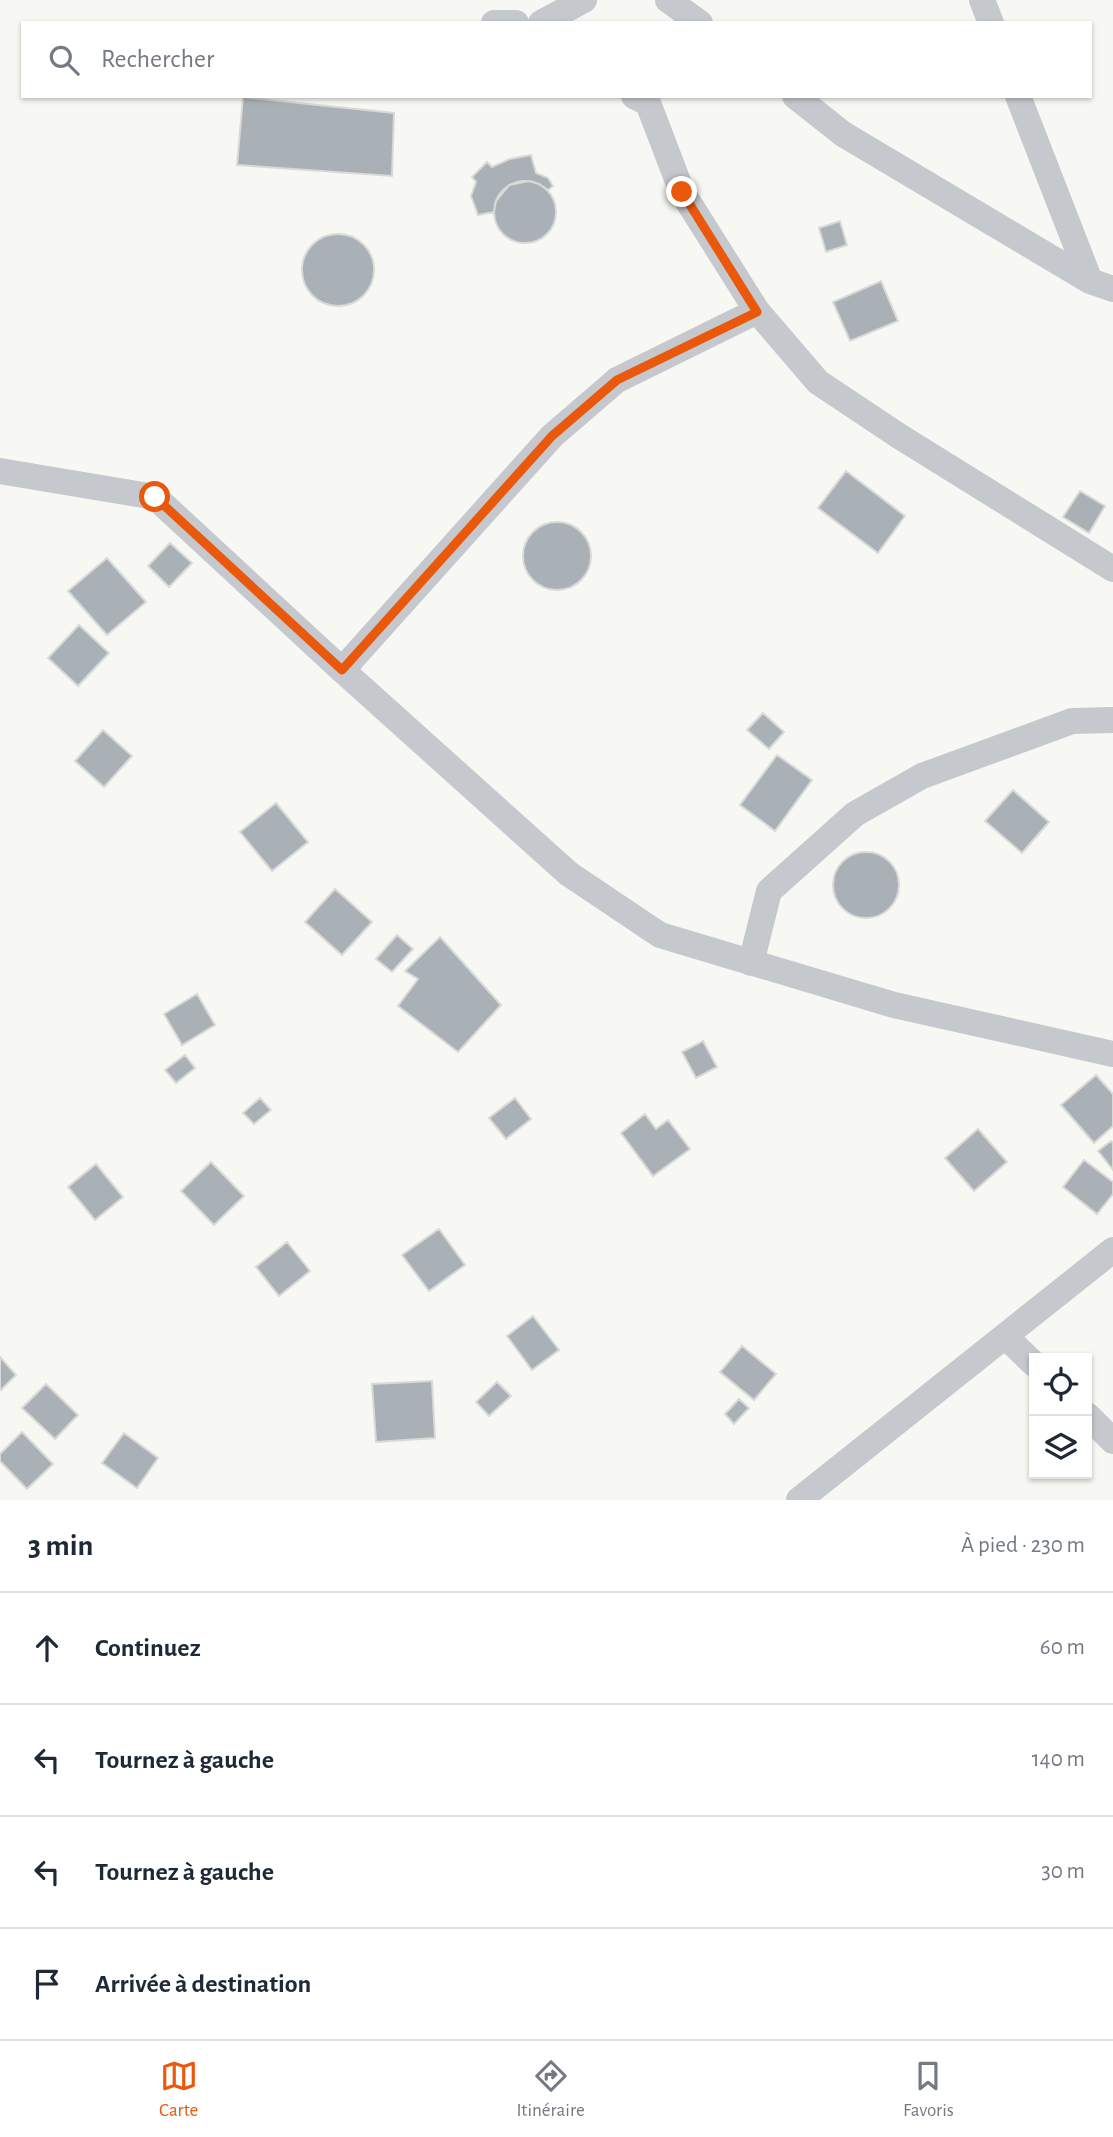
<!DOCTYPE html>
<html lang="fr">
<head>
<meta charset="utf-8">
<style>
	:root { --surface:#fff; --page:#f2f2f3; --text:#1f2937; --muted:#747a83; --line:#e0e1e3; --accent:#ea580c }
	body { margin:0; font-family:"Alegreya Sans",sans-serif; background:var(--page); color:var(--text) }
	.controls { position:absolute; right:21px; bottom:21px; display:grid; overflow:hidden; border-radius:0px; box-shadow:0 2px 5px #0004 }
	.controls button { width:63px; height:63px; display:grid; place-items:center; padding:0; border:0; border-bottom:2px solid var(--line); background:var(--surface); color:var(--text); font:35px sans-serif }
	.stop { position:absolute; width:21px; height:21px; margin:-16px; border:5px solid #ea580c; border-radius:50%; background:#fff }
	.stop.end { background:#ea580c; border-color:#fff; box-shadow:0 2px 7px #0008 }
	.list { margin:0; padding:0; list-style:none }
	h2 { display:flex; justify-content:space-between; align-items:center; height:91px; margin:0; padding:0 28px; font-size:30px }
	h2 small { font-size:23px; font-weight:400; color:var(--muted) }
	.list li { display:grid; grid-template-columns:46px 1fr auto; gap:21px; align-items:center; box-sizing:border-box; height:112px; padding:0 28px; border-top:2px solid var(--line) }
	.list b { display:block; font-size:26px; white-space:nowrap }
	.list em { font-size:23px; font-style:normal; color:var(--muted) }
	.icon { flex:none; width:38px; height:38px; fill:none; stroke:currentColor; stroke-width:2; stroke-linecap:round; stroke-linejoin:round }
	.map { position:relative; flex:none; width:1113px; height:1500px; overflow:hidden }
	.search { position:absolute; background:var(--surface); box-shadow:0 2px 5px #0004; left:21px; right:21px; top:21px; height:77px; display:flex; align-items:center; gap:18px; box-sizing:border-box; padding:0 24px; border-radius:0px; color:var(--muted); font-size:26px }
	.sheet { height:539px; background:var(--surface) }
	nav { display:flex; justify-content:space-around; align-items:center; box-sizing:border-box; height:98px; border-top:2px solid var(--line); background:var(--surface); font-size:19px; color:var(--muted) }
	nav a { display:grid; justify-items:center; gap:4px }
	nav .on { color:var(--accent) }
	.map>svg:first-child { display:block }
</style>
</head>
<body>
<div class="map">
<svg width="1113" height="1500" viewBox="0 0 1113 1500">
	<rect width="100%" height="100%" fill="#f7f7f4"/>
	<path fill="#a9b1b7" stroke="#d9d9d7" stroke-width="2" d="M243,97L394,113L392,176L237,165Z
		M531,155L536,173L548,178L553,186L548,190L539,184L529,181L509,185L496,201L494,212L478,215L471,196L476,182L472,177L487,162L492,167L510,159Z
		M494 212a31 31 0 1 1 62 0a31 31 0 1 1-62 0Z
		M840,221L847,245L826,252L819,228Z
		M302 270a36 36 0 1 1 72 0a36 36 0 1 1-72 0Z
		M881,281L898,321L850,341L833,302Z
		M846,471L905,516L878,553L818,508Z
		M1080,491L1105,506L1089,533L1063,517Z
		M523 556a34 34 0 1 1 68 0a34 34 0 1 1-68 0Z
		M170,543L192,563L169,587L148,566Z
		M107,558L146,602L107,635L68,591Z
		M79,625L109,653L78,686L48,658Z
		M763,713L784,732L769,749L747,730Z
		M103,730L132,756L104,787L75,761Z
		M777,755L812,780L775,831L740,805Z
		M1013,790L1049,822L1022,853L985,821Z
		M276,803L308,842L272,871L240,832Z
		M833 885a33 33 0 1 1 66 0a33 33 0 1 1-66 0Z
		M335,889L372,922L342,955L305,922Z
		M397,935L413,949L392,972L376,959Z
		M440,937L501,1005L458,1052L398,1006L418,979L405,971Z
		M197,994L215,1025L182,1045L164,1014Z
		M703,1041L717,1067L696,1078L682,1052Z
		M185,1055L195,1068L176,1083L165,1070Z
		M1096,1075L1113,1094V1126L1094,1143L1061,1105Z
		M260,1098L271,1110L254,1124L243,1113Z
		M515,1098L531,1119L506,1139L489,1118Z
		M645,1114L656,1129L668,1120L690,1149L653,1176L621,1133Z
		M978,1129L1007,1162L974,1191L945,1158Z
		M1111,1141L1113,1143V1170L1098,1151Z
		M1084,1160L1113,1182V1194L1097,1214L1063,1187Z
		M211,1162L244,1196L214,1225L181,1191Z
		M96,1164L123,1197L95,1220L68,1187Z
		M439,1229L465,1265L429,1291L402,1255Z
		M287,1242L310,1271L279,1296L256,1267Z
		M533,1316L559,1350L532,1370L507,1336Z
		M742,1346L776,1374L754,1400L720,1372Z
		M0,1357L16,1375L1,1390L0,1389Z
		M432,1381L435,1438L376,1442L372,1384Z
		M497,1382L511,1396L489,1416L476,1402Z
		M46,1384L78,1415L55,1439L22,1408Z
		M739,1399L749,1408L734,1424L725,1414Z
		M22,1432L53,1464L27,1489L0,1461V1454Z
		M124,1433L158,1458L137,1488L102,1463Z"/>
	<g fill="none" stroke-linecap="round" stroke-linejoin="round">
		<path stroke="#c5c8cc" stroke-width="26" d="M668,0L700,23
			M982,0L991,23
			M494,23H516
			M541,23L584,0
			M634,96L648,103L682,192L757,311L818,382L899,436L1113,569
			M795,96L843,134L1090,281
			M1018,96L1090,281L1113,289
			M0,471L155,497L342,670L569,874L660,935L894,1005L1113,1054
			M342,670L552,436L617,380L757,311
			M751,963L769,891L855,814L922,776L1072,721L1113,720
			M1005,1336L1034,1364
			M1087,1415L1113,1441
			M799,1500L1113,1250"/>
	</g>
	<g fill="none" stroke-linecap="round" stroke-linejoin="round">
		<path stroke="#ea580c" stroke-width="9" d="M155,497L342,670L552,436L617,380L757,312L682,192"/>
	</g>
</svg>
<div class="controls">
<button><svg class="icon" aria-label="locate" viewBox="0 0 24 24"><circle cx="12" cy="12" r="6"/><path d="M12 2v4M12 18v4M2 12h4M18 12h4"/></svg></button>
<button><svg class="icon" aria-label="layers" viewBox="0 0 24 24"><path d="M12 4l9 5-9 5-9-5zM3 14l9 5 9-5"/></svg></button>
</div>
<div class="stop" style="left:155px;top:497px"></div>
<div class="stop end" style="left:682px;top:192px"></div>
<div class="search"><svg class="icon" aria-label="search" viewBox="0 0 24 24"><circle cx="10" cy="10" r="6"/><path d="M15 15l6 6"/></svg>Rechercher</div>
</div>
<section class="sheet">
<h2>3 min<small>À pied · 230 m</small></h2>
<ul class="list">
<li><svg class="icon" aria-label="ahead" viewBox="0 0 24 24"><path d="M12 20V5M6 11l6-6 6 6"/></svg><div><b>Continuez</b></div><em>60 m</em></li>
<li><svg class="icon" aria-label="left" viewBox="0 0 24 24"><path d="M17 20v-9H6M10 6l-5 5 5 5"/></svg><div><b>Tournez à gauche</b></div><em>140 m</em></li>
<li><svg class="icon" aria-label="left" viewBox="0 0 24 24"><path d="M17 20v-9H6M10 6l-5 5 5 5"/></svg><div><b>Tournez à gauche</b></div><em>30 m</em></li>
<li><svg class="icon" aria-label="arrive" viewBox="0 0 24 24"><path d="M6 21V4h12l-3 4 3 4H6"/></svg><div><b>Arrivée à destination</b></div></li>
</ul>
</section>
<nav>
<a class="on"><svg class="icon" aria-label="map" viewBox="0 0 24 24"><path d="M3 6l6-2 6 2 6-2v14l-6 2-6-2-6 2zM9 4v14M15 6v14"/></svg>Carte</a>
<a><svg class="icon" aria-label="directions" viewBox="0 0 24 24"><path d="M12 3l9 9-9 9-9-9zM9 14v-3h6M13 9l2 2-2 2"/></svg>Itinéraire</a>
<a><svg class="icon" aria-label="saved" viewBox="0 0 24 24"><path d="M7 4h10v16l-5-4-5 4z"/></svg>Favoris</a>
</nav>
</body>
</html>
